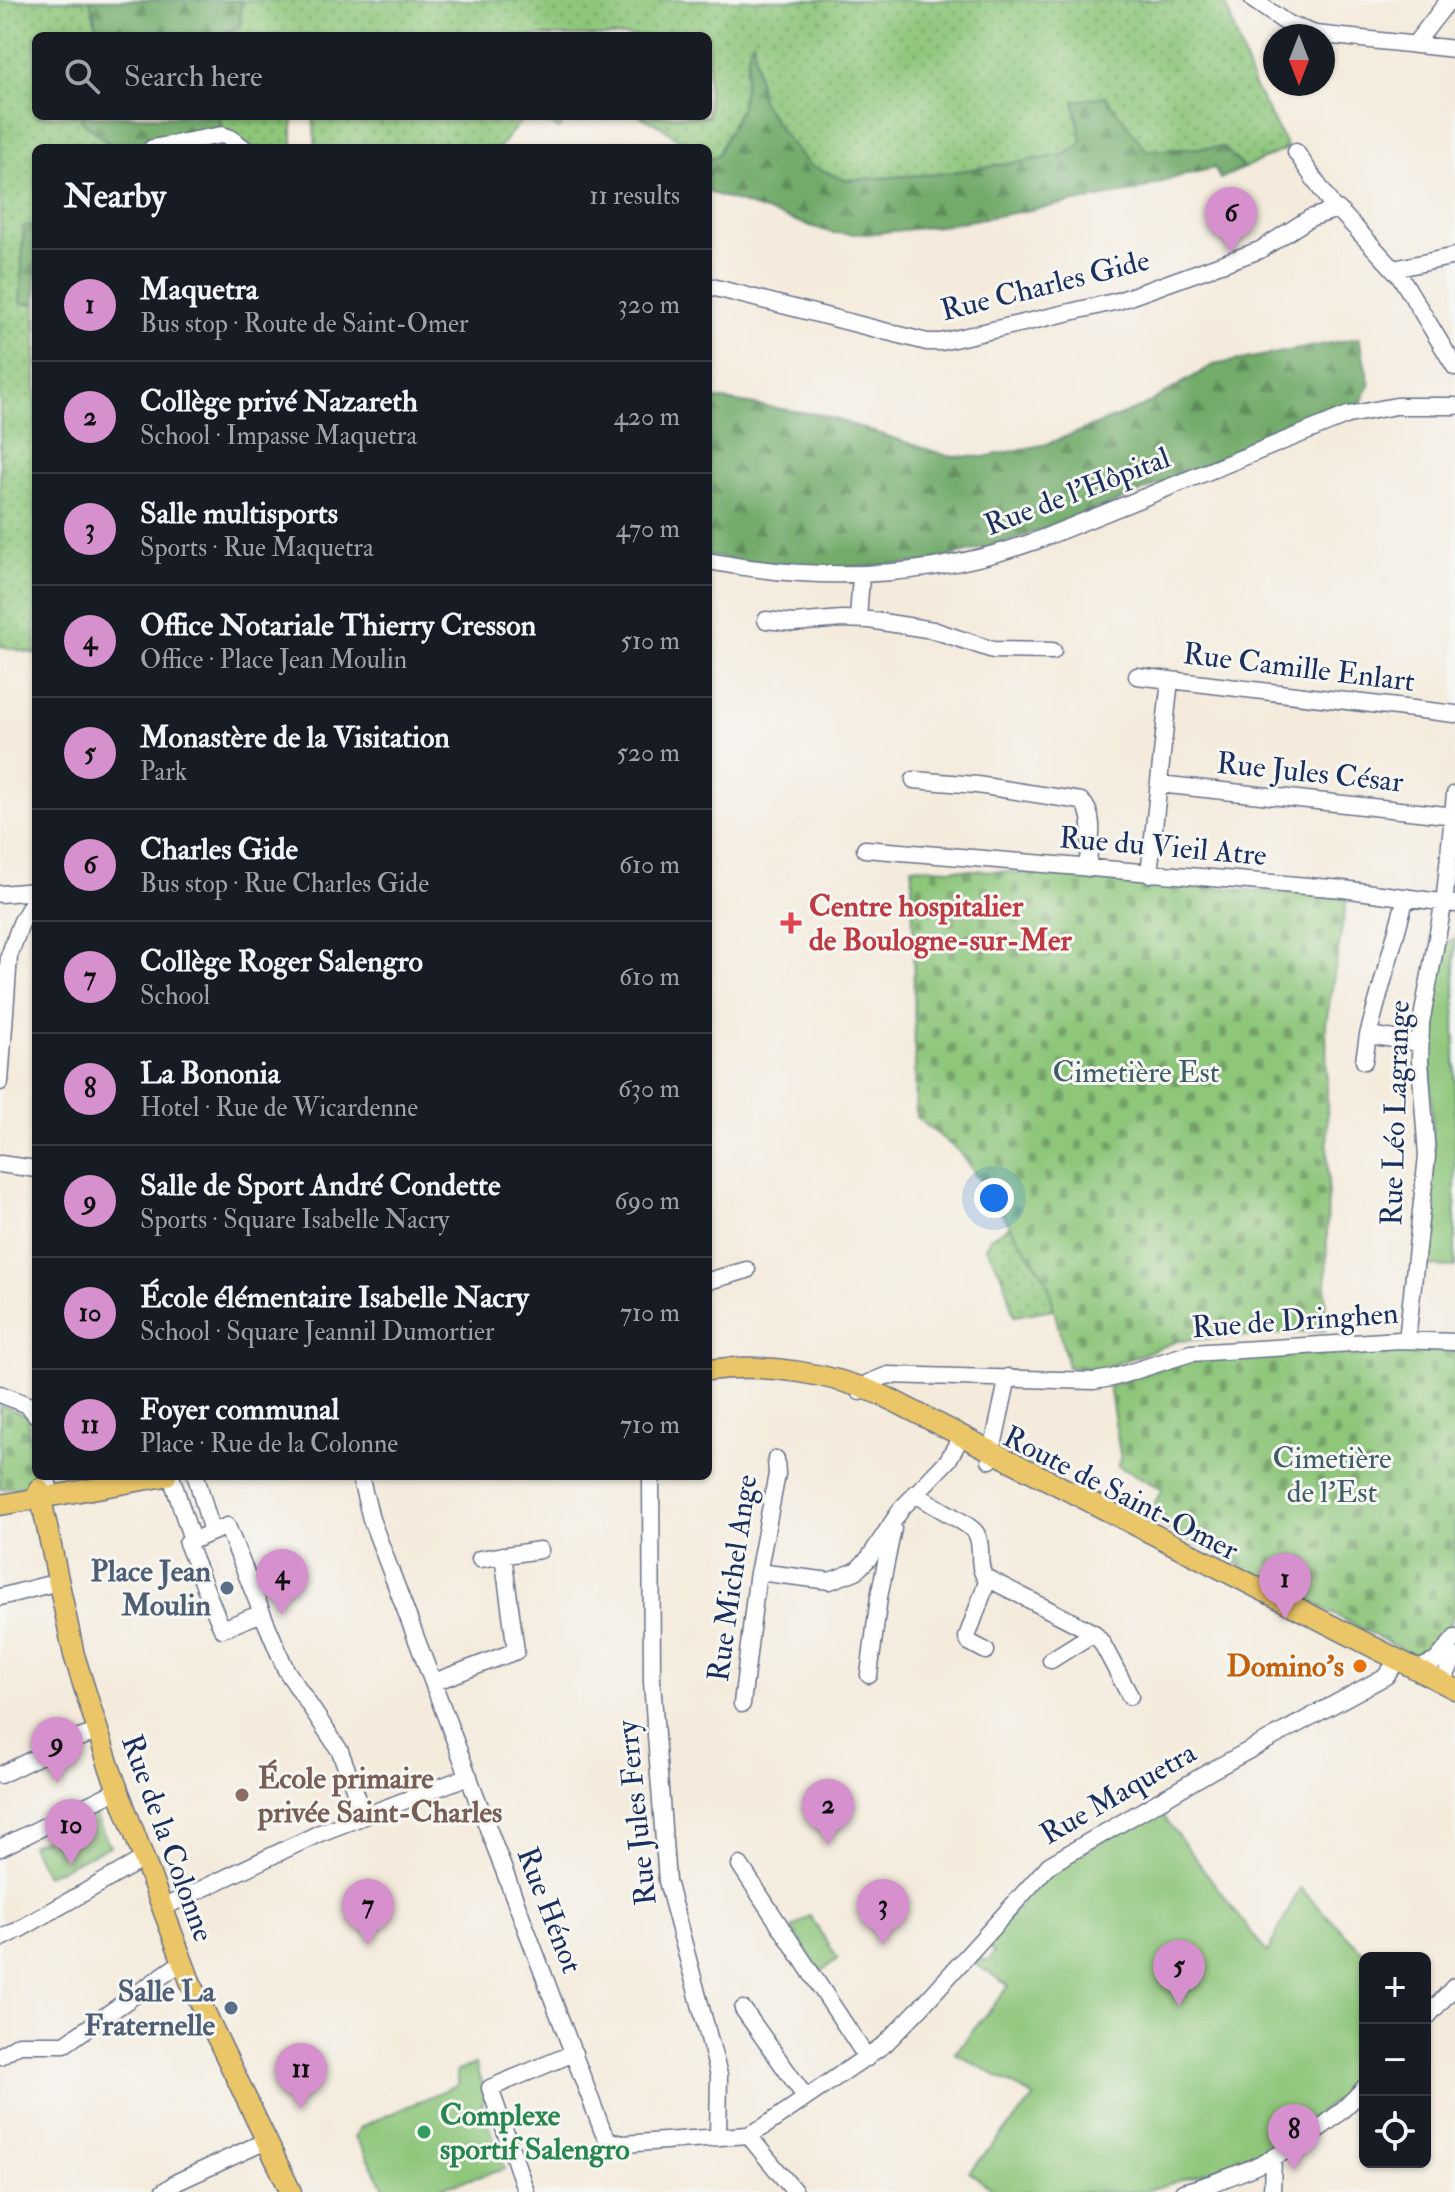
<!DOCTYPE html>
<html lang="en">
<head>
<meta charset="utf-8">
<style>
	:root { --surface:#171b24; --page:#242831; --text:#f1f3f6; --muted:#9ea1a6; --line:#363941; --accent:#d690ce }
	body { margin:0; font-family:"IM FELL Double Pica",serif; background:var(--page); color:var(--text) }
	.controls { position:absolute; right:24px; bottom:24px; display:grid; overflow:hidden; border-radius:12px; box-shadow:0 2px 6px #0004 }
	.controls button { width:72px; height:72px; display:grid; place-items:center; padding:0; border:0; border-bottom:2px solid var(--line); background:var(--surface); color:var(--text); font:40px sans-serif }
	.compass { position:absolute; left:1263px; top:24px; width:72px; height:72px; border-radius:50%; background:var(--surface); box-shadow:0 2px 6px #0004; rotate:180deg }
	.you { position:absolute; left:994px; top:1198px; width:28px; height:28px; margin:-20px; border:6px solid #fff; border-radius:50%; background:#1a73e8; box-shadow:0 0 0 12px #1a73e833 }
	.badge { display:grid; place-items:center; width:52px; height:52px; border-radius:50%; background:var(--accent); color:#111; font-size:26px; font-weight:700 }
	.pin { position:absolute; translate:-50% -66px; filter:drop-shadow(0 2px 4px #0008) }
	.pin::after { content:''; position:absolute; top:42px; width:28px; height:24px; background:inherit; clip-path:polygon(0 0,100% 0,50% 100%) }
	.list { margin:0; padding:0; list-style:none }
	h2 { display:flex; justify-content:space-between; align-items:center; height:104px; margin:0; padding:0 32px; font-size:34px }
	h2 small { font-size:26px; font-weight:400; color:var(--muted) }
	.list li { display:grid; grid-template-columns:52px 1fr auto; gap:24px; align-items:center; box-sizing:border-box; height:112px; padding:0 32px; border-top:2px solid var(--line) }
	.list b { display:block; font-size:30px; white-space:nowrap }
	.list p { margin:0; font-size:26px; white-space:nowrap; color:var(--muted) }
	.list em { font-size:26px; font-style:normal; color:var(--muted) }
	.icon { flex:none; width:44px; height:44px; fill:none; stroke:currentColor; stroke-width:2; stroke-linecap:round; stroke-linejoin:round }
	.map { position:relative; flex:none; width:1455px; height:2192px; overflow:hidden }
	.search { position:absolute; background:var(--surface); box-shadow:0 2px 6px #0004; left:32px; top:32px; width:680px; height:88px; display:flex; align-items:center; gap:20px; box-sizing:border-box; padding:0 28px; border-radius:12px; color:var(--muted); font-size:30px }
	.panel { position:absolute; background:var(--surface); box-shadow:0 2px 6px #0004; left:32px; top:144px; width:680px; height:1336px; border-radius:12px }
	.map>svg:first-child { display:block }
</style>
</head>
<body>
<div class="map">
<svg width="1455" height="2192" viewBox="0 0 1455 2192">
	<defs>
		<pattern id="grass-dots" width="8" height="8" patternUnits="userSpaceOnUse" patternTransform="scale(2)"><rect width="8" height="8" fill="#8ec67a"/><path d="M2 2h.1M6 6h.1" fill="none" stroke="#73a167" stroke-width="1.8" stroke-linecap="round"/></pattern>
		<pattern id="forest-firs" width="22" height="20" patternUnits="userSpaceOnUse" patternTransform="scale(2)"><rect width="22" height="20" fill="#72ab6a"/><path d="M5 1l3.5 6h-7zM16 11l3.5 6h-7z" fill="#5d8c5a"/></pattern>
		<pattern id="cemetery-stones" width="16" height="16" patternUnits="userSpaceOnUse" patternTransform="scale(2)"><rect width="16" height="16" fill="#8ec67a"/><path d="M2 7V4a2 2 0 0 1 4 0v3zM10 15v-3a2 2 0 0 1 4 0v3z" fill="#73a167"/></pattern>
	</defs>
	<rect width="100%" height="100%" fill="#f6f6f2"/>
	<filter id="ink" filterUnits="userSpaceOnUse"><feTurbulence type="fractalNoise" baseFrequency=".0125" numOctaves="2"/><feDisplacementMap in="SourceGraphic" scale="16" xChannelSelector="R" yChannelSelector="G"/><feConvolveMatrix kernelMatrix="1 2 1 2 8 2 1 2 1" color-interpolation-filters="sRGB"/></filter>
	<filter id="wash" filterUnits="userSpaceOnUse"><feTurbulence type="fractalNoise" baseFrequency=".006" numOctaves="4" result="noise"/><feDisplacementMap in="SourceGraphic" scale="32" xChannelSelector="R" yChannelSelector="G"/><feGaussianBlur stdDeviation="1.8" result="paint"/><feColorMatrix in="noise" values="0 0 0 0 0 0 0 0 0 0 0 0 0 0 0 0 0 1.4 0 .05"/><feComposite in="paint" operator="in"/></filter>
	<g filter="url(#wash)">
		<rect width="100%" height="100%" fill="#f4ebdc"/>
		<path fill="url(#grass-dots)" stroke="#547a6c" stroke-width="2" d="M0,0H90L99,36H36V116H81L82,121L113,147L142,145V148H36V225L24,226L21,303L36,304V654L0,646Z
			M241,0H1224L1254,86L1288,148L1244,168L1223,147L1147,151L1082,144L1064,155L940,174L845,180L809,165L783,134L761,100L753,42L749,51L741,107L717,157L708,160V148H690L662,127L640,116H708V36H213L240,27Z
			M219,116H293V148H249L223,131Z
			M313,116H568L559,129L544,121L524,117L499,148H316Z
			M1010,1226L1047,1280L1054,1309L1014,1316L1003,1277L986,1247L990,1238Z"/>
		<path fill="url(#forest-firs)" stroke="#466d64" stroke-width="2" d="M90,0H241L240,27L213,36H99Z
			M753,40L761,100L783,134L809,165L845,180L940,174L1064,155L1082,143L1074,101L1105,96L1147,151L1223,147L1244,168L1220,179L1215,168L1183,175L1132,192L939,226L866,234L832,233L708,192V160L717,156L741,107L749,51Z
			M81,116H219L223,131L113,147L82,121Z
			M36,225V304L20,303L24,226Z
			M1359,338L1370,385L1360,404L1290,429L1112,504L1010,541L928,562L814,570L708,556L709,398L822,415L948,456L984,457L1047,444L1142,407L1213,365Z"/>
		<path fill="url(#cemetery-stones)" stroke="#547a6c" stroke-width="2" d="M912,867L1067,875L1347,898L1326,1023L1328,1181L1325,1330L1178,1341L1101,1369L1068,1367L1047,1280L961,1153L916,1117Z
			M1427,1347L1455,1351V1612L1444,1637L1413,1655L1147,1518L1162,1489L1118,1466L1121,1459L1109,1386L1185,1360Z
			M0,1405L28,1416L33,1485L0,1489Z"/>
		<path fill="#8ec67a" stroke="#547a6c" stroke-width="2" d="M1455,938V1267L1424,1266L1434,1166L1429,1034L1431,1000L1442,945Z
			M1158,1809L1267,1953L1300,1888L1369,1958H1365V2071L1344,2093L1283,2140L1241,2162L1142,2192H996L969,2172L1035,2097L955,2053L1009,1986L971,1961L982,1959L988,1961L994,1953L990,1947L992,1936L1052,1871Z
			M95,1815L110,1846L46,1876L31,1845Z
			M810,1916L838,1959L821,1971L792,1928Z
			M475,2064L486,2097L481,2105L505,2169L442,2187L434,2192H387L355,2137L360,2127L457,2085V2071Z"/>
	</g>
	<g filter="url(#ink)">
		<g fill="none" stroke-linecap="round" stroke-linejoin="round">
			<defs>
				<path id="minor" d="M1253,0L1288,24L1315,34L1455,49
					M1414,45L1449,0
					M152,148L222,135L231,138L244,148
					M1296,152L1335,210
					M1394,269L1455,256
					M708,286L927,342H941L1118,301L1260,250L1310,218L1338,209L1400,276L1455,367
					M708,561C820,583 930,579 1038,540L1348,415L1396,406H1455
					M858,619L861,576
					M766,620L793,623L842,619L869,620L933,630L993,650L1053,651
					M1137,676L1455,714
					M914,780L977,785L1081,801C1098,816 1089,847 1087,868
					M1159,784L1455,816
					M865,849L1343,889L1455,904
					M1149,874L1170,680
					M0,894L36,891
					M1406,897L1368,1035L1420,1043
					M1364,1061L1368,1035
					M0,1082L9,956L21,923L36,896
					M0,1164L36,1169
					M708,1281L747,1270
					M1407,1340L1427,1156L1420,1061L1421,1023L1445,895L1455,794
					M860,1392L868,1383L888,1375L1094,1381L1112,1378L1191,1353L1400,1340L1455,1342
					M0,1394L28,1405L36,1415
					M990,1460L1008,1377
					M47,1476L50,1496
					M171,1476L192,1540
					M196,1476L212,1532
					M360,1476L371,1519L603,2132L609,2141L623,2144L748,2135L762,2128L885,2044L921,2007L1049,1865L1209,1772L1386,1676L1398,1660
					M651,1476L652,1682L667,1881L719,2075L718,2137
					M915,1493C927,1503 972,1525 976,1533C984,1547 976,1564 985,1577L1094,1633L1102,1643L1130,1696
					M227,1526L262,1613L222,1629L187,1543Z
					M480,1559L540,1550
					M758,1572L830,1581L856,1571L869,1558L902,1508L948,1460L962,1435
					M0,1597L58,1582
					M262,1613L286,1670L340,1751L364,1815
					M986,1651L969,1642L967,1637L988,1579
					M1051,1660L1094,1633
					M1416,1670L1436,1661L1455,1638
					M869,1675L879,1597L893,1528
					M434,1682L516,1651L503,1555
					M1442,1683L1455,1656
					M742,1704L757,1579L777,1474L776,1459
					M0,1775L73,1740L97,1732
					M0,1848L118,1790
					M740,1865L867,2058
					M162,1908L320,1833L469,1776
					M20,1929L143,1859
					M0,1939L14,1932
					M743,2009L806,2098
					M1425,2019L1455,1986
					M0,2056L19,2044H65L182,1962
					M748,2135L795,2192
					M163,2192L177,2182L266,2141
					M526,2192L490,2088L574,2053
					M1183,2192C1254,2172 1316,2142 1365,2087
					M1272,2192L1273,2159"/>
				<path id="major" d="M708,1370C767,1363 830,1373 884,1396L1455,1689
					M39,1489L74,1655L109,1766L190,1981L291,2192
					M0,1505L166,1476"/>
			</defs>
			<use href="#minor" stroke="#67718a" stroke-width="19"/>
			<use href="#major" stroke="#67718a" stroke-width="23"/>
			<use href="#minor" stroke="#fff" stroke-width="16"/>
			<use href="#major" stroke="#ebc669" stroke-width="20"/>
		</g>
	</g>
	<path fill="#e0444e" stroke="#f6f6f2" stroke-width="3" d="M787 911h8v8h8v8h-8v8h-8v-8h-8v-8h8z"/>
	<g fill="#5c6f8a" stroke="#f6f6f2" stroke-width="3">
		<circle cx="227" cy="1588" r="8"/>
		<circle cx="231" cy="2008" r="8"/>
	</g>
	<circle fill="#e8710a" stroke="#f6f6f2" stroke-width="3" cx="1360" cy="1666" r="8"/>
	<circle fill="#8d6e63" stroke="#f6f6f2" stroke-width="3" cx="242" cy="1795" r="8"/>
	<circle fill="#2e9e5b" stroke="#f6f6f2" stroke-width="3" cx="424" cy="2132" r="8"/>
	<g text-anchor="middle" stroke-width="6" stroke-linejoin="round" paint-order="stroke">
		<g font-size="30" fill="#1b2f5e" stroke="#f6f6f2">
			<text transform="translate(1045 285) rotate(-14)" y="10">Rue Charles Gide</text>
			<text transform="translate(1077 491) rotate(-21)" y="10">Rue de l'Hôpital</text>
			<text transform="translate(1299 667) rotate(7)" y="10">Rue Camille Enlart</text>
			<text transform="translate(1310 772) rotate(6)" y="10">Rue Jules César</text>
			<text transform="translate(1163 846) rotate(5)" y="10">Rue du Vieil Atre</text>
			<text transform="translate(1395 1113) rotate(-88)" y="10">Rue Léo Lagrange</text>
			<text transform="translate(1295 1320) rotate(-4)" y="10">Rue de Dringhen</text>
			<text transform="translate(1121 1493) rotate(27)" y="10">Route de Saint-Omer</text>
			<text transform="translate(732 1578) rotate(-82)" y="10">Rue Michel Ange</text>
			<text transform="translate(1118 1793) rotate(-30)" y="10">Rue Maquetra</text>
			<text transform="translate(636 1813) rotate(-96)" y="10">Rue Jules Ferry</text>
			<text transform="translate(168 1838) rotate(70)" y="10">Rue de la Colonne</text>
			<text transform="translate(550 1910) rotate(69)" y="10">Rue Hénot</text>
		</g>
		<g font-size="30" font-weight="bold" fill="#be3a42" stroke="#f6f6f2" text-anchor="start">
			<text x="809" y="916">Centre hospitalier<tspan x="809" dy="34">de Boulogne-sur-Mer</tspan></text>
		</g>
		<g font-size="30" fill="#3e5c66" stroke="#f6f6f2">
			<text x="1136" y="1082">Cimetière Est</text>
			<text x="1332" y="1468">Cimetière<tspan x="1332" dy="34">de l'Est</tspan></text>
		</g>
		<g font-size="30" font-weight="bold" fill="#4e5e75" stroke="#f6f6f2" text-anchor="end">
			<text x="211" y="1581">Place Jean<tspan x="211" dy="34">Moulin</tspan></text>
			<text x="215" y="2001">Salle La<tspan x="215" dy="34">Fraternelle</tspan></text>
		</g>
		<g font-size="30" font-weight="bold" fill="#c56008" stroke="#f6f6f2" text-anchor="end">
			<text x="1344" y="1676">Domino's</text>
		</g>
		<g font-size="30" font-weight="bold" fill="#785e54" stroke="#f6f6f2" text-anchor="start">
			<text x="258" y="1788">École primaire<tspan x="258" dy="34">privée Saint-Charles</tspan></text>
		</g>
		<g font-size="30" font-weight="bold" fill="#27864d" stroke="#f6f6f2" text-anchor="start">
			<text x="440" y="2125">Complexe<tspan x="440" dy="34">sportif Salengro</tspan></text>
		</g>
	</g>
</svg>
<div class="controls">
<button>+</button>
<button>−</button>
<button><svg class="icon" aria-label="locate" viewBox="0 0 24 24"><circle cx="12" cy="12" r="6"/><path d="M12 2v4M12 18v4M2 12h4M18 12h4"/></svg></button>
</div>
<svg class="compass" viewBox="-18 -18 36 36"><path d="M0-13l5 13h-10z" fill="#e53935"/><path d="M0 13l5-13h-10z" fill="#9ea1a6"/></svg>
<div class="you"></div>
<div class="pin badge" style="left:1285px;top:1619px">1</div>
<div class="pin badge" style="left:828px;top:1845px">2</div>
<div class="pin badge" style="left:883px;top:1945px">3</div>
<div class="pin badge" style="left:282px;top:1615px">4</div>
<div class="pin badge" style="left:1179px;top:2006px">5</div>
<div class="pin badge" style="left:1231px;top:253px">6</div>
<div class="pin badge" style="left:368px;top:1945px">7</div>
<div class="pin badge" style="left:1294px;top:2170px">8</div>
<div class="pin badge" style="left:57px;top:1783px">9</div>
<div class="pin badge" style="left:71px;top:1865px">10</div>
<div class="pin badge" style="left:301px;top:2109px">11</div>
<div class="search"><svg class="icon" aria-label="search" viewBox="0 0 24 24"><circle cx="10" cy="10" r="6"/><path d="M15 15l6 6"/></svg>Search here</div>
<section class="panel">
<h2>Nearby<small>11 results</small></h2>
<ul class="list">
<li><span class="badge">1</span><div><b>Maquetra</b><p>Bus stop · Route de Saint-Omer</p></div><em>320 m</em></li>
<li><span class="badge">2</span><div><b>Collège privé Nazareth</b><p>School · Impasse Maquetra</p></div><em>420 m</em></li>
<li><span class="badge">3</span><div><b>Salle multisports</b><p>Sports · Rue Maquetra</p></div><em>470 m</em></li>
<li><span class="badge">4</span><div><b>Office Notariale Thierry Cresson</b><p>Office · Place Jean Moulin</p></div><em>510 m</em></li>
<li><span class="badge">5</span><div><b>Monastère de la Visitation</b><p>Park</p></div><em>520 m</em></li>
<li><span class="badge">6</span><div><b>Charles Gide</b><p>Bus stop · Rue Charles Gide</p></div><em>610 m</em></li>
<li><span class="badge">7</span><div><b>Collège Roger Salengro</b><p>School</p></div><em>610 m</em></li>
<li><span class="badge">8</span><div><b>La Bononia</b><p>Hotel · Rue de Wicardenne</p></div><em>630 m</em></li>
<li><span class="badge">9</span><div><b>Salle de Sport André Condette</b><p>Sports · Square Isabelle Nacry</p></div><em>690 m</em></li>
<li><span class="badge">10</span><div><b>École élémentaire Isabelle Nacry</b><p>School · Square Jeannil Dumortier</p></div><em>710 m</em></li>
<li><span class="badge">11</span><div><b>Foyer communal</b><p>Place · Rue de la Colonne</p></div><em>710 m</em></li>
</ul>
</section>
</div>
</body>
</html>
